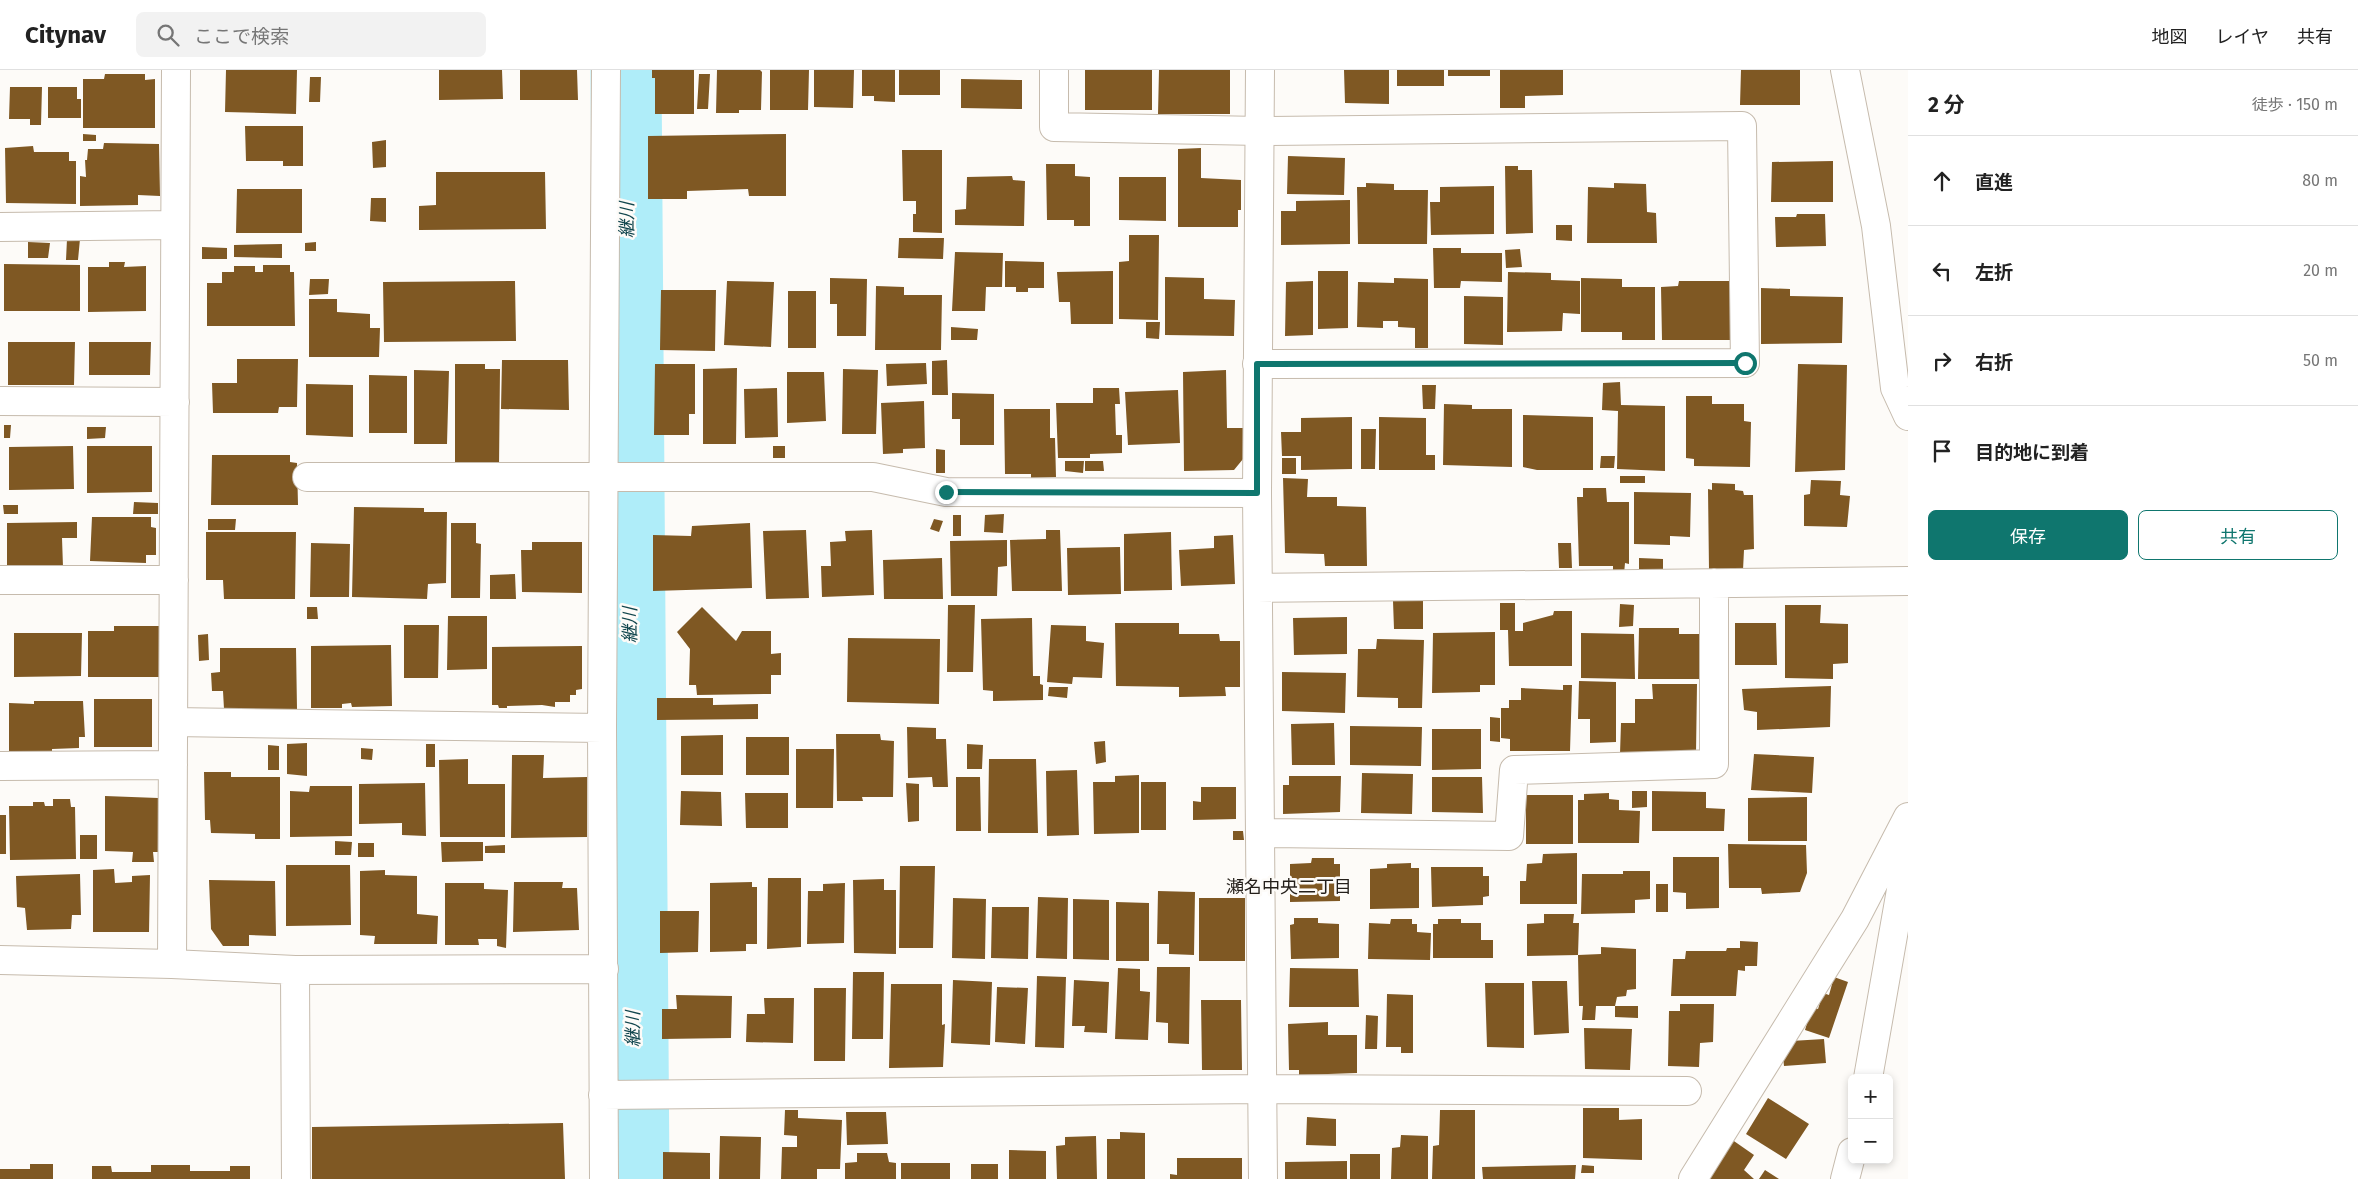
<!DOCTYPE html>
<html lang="ja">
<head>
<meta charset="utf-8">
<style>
	:root { --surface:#fff; --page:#f2f2f2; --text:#222; --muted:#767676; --line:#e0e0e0; --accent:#0f766e }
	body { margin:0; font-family:"Fira Sans","Noto Sans JP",sans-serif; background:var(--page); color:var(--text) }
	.controls { position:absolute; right:15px; bottom:15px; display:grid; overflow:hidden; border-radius:8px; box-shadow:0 2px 8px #0003 }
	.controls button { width:45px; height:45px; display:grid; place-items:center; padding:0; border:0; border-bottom:1px solid var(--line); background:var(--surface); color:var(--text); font:25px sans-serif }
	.stop { position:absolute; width:15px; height:15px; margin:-11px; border:4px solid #0f766e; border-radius:50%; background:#fff }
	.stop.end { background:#0f766e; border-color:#fff; box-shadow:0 1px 5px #0008 }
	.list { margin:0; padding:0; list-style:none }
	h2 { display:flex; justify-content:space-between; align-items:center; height:65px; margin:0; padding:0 20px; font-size:21px }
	h2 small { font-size:16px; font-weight:400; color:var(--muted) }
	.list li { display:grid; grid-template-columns:32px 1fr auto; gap:15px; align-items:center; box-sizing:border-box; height:90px; padding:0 20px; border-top:1px solid var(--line) }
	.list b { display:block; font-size:19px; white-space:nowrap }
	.list em { font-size:16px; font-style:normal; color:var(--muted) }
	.actions { display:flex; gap:10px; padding:15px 20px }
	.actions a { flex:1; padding:11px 0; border:1px solid var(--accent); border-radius:8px; text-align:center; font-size:18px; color:var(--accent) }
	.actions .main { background:var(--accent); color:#fff }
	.icon { flex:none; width:28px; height:28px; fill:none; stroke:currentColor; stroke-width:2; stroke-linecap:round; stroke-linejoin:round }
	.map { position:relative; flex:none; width:1908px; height:1109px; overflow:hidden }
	header { display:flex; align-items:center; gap:30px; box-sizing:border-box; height:70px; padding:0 25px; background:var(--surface); border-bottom:1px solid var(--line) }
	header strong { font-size:24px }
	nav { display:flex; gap:28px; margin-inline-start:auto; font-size:18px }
	.search { width:350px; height:45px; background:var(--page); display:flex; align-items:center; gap:12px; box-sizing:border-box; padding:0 18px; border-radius:8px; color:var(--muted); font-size:19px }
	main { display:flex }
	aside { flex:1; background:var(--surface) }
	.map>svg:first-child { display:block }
</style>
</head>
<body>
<header>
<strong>Citynav</strong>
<div class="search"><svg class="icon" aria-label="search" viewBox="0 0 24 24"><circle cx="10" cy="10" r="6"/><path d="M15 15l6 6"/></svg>ここで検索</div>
<nav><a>地図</a><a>レイヤ</a><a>共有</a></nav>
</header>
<main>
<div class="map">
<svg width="1908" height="1109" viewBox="0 0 1908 1109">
	<rect width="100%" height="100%" fill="#fdfbf8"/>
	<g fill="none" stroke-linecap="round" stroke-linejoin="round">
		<path stroke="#afedf9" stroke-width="71" d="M626,0L634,1109"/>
	</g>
	<path fill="#7f5823" d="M226,0H297L296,44L225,42Z
		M439,0H502L503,29L439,30Z
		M520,0H577L578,30H520Z
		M652,0H694V44H655V8H652Z
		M717,0H760L762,2L761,40H739V43H716Z
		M770,0H809L808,40H770Z
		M814,0H854L853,38L814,37Z
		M862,0H895V32L874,31V26H862Z
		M899,0H940V25H899Z
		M1085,0H1152V40H1085Z
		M1159,0H1230V44H1158Z
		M1344,0H1389V34L1345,33Z
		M1397,0H1444V16H1397Z
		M1448,0H1490V6H1448Z
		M1500,0H1563V25L1525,26V38H1500Z
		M1741,0H1800V35H1740Z
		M105,4H145V10L155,9V58H83V9H104Z
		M699,4H710L708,39H697Z
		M310,7H321L320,32H309Z
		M961,9L1022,10V39L961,38Z
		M10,17H42L41,55H30V49H9Z
		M48,17H77V29H81V48H48Z
		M245,56H303V96H283V91H246Z
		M83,64L96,65V71H83Z
		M786,64V126H749L748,119L687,121V129H648V66Z
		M386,70V97L373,98L372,72Z
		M104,73L159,74L160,126L138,125V135L80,136V106L86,107L85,90H87L88,79H103Z
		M33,76L34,82H69V91H76V134L6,133L5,78Z
		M1201,78V108L1241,110V140H1238V157H1178V79Z
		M902,80H942V163L913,162V144H916V131H903Z
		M1288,86L1345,88L1344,125L1287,124Z
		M1833,91V132H1771L1772,92Z
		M1046,94H1075V106L1090,107V156H1074V150H1047Z
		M1505,96H1518V100H1532L1533,163L1506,164Z
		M436,102H545L546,159L419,160V136L436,135Z
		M1012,106L1013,110L1025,111L1024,156L955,155V140L966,139L967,107Z
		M1119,107H1166V151L1119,150Z
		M1366,113L1394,114V120H1428L1427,174H1358L1357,117H1366Z
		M1614,113L1646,114L1647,142L1656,143L1657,173H1587L1588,117L1614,118Z
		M1494,116V164L1431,165L1430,132H1440V117Z
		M237,119H302V163H236Z
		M371,128H386V152L370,151Z
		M1350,130V174L1281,175V141H1296V131Z
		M1797,144H1825L1826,176L1776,177L1775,147H1796Z
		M1556,155H1572V171L1556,170Z
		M1129,165H1159L1158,250L1119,249V192L1129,191Z
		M899,168H944L943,189L898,188Z
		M67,169H80L78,190H66Z
		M28,172L50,173L48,188H28Z
		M316,172V181H305V173Z
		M282,174V188L234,187V175Z
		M202,177L227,178V189H202Z
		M1433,178H1461V183H1502V212L1461,211L1460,218H1434Z
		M1520,179L1522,197L1506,198L1505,180Z
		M955,182L1003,183L1002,217H986L985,241H952Z
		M1005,191L1044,192V218H1028V222H1016V217H1005Z
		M109,192H125L124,197L146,196V241L88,242V197H109Z
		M4,194L80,195V241H4Z
		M263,195H290V202H294L295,256H207V213H222V202H234V196H255V202H263Z
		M1113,201V254H1071L1070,232H1059L1057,202Z
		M1318,201H1348V258L1318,259Z
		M1508,202L1551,203V210L1580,211V244L1563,243L1562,261L1507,262Z
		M1165,207L1204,208V229L1235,230L1234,266L1165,265Z
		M830,208L867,209L866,266H837V234H830Z
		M1394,208L1428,209V278H1415V258L1398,257V251H1383V258L1357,257L1358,212L1394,213Z
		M1581,208L1622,209V217H1655V270H1622V262H1581Z
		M310,209H329L328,224L309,225Z
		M515,211L516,271L384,272L383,212Z
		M727,211L774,212L771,277L724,275Z
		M1313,211V265L1285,266L1286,212Z
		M1679,211H1731L1730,270H1662L1661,217L1678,216Z
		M876,216L904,217V225H942L941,280H875Z
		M1761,218L1790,219V226L1843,227L1842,273L1761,274Z
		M661,220H716L715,281L660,280Z
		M788,221H816V278H788Z
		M1464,226L1503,227V275L1464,274Z
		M309,229H337V242L370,244V258H380L379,287H309Z
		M1146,252H1160L1159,269L1146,268Z
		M951,257L978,259L977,270H951Z
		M8,272H75L74,315H8Z
		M89,272H151L150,305H89Z
		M237,289H298L297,337H279L278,343H213L212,313H237Z
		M502,290H568L569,340L501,339Z
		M947,290L948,325H932V291Z
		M926,293L927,314L887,316L886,294Z
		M455,294H485V299H500L499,396H455Z
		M655,294H695V344H689V365H654Z
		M1798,294L1847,295L1845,400L1795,402Z
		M737,298L736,374H703V299Z
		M843,299L878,300L876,364H842Z
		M414,300L449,301L447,374H414Z
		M1226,300L1227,358H1244L1243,389L1234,400L1184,401L1183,302Z
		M787,302H824L826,351L787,353Z
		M369,305L407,306V363H369Z
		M1620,312L1621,335L1665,336V401L1617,399L1618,341L1602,340L1603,313Z
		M306,314L353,315V367L306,365Z
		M1422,315H1436L1435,339H1423Z
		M777,318L778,367L745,368L744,319Z
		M1093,318H1119L1120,334H1115L1116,365H1122V383L1090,384V388H1058L1056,333H1093Z
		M1178,320L1180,373L1128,375L1125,322Z
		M952,323L994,324V375H960V349H952Z
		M1686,326H1712V334H1744V351L1751,352L1750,397L1694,396V389L1686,388Z
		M924,331L925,378L903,379V383L883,384L881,333Z
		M1444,334L1472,335V339H1512V397L1443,395Z
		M1004,339H1050V368H1055L1056,407L1031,408V404H1005Z
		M1523,345L1593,347V400H1537L1523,397Z
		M1352,347V399L1301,400V386H1282L1281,362H1301V348Z
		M1379,347L1426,348V385H1435V400H1379Z
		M4,355H11L10,368H4Z
		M87,357H106L105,368L87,369Z
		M1361,359H1376L1375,399H1361Z
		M73,376L74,419L9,420V377Z
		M87,376H152V422L87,423Z
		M773,376H785V388H773Z
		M936,379L945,380V403H936Z
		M212,385H290V392L297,393L298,435H211Z
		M1601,386H1615L1614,398H1600Z
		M1282,388H1296V404H1282Z
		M1065,391H1084L1083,403L1065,401Z
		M1085,391H1103L1104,401H1085Z
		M1620,406H1645V413H1620Z
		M1283,408L1308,409L1307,427H1337V436L1366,437L1367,496H1325L1324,484L1285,483Z
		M1811,410L1841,411L1840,425L1850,426L1847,457L1804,456V425L1810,424Z
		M1712,413L1735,414V420L1743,421L1744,425H1753L1754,479L1744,480L1743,500H1709L1708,419L1712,420Z
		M1583,418H1606L1607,432H1629V494L1625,493L1624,504H1613V496H1579L1577,427H1583Z
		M1634,422L1691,423L1690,467L1670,466V475L1634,474Z
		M134,432L158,433V444H133Z
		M3,435H18V444H4Z
		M354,437L424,438V442H447L446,513L428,514L427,529L352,527Z
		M1004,444L1003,463L984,462L985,445Z
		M953,445H961V466H953Z
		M92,447H151V457L156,458V485H146V493L90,491Z
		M208,449H236L235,460H208Z
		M934,449L943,451L939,462L930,459Z
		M77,452V468H62L63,497H7V453Z
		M451,453H476V473L481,474L480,528H451Z
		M750,453L752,518L653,521V465L691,466L692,456Z
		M806,460L809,528L766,529L763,461Z
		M872,460L874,525L822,527L821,496H831L830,472L846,471L845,461Z
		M1046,460H1060L1062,521H1012L1010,470L1046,469Z
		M206,462H296L295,529H224L223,510H206Z
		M1171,462L1172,520L1124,521V464Z
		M1233,465L1235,514L1181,516L1179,480L1214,478V466Z
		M1007,470V496L998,497L997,526H951L950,471Z
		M532,472H582V523L522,522L521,480H532Z
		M311,473L350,474L349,527H310Z
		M1558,473H1571L1572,498H1559Z
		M1120,477L1121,524L1068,525L1067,478Z
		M942,488L943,529H884L883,490Z
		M1639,488L1663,489V502H1639Z
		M515,504L516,529H490V505Z
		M1423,530V559H1394L1393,531Z
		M1500,533H1515V561H1523V553L1553,545L1554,541H1572V596H1509L1508,560H1500Z
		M1620,534L1634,535L1633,556L1619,557Z
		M948,535H975L973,602H947Z
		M1785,535H1821L1820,553L1848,554V593L1833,594V609L1785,608Z
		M307,537H317L318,549H307Z
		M702,537L736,571L742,561H771V584L781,583V605H771V624L697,625L696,615H689L690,579L677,562Z
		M448,546H487V599L447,600Z
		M1347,547V584L1294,585L1293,548Z
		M1032,548L1033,606H1040V614L1043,615V630L993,631V621L983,620L981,549Z
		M1115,553H1179V564H1219L1220,571H1240V617H1225L1226,626L1179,627V617L1116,616Z
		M1735,553H1776L1777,595H1735Z
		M404,555H439L438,608H404Z
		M1051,555L1086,556V571L1104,573L1102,608L1073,607L1072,614L1047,612Z
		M114,556H160L159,607H88V561H114Z
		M1639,558H1679V564H1701L1700,609H1638Z
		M1495,562V615H1480V622L1432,623L1433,563Z
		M14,563H82L81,606L14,607Z
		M1581,563L1634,564L1635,609L1581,608Z
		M208,564L209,590L199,591L198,565Z
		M848,568L940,569L939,634L847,632Z
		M1377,569L1424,570L1422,638H1398V628L1357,627L1358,579H1376Z
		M391,575L392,636L352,637L351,633L342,634V638H311V576Z
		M582,576V619L576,620V625H570V632H555V637L542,635L507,636V638H499L498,635H492V577Z
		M220,578H296L297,639H224L223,621H212L211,603L220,602Z
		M1282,602L1346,603L1345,643L1282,641Z
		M1579,611L1616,612V672L1590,673V649H1578Z
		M1652,614H1697L1696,683L1620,684L1621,653H1635V629H1653Z
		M1563,615H1572L1570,681H1510V669L1501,668V638H1509V630H1521V618L1563,620Z
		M1831,616L1830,657L1757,660V642L1744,640L1742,619Z
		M1049,617H1068L1067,628L1048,626Z
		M657,628H713V635L758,634V649L657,650Z
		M94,629H152V677H94Z
		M34,631H83L85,667H79V678L52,679V682H9V633L34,634Z
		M1490,647L1500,648V672L1490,671Z
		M1334,653L1335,695H1292L1291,654Z
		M1350,656L1422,657L1421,696L1350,695Z
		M907,657L936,658V669H946L948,717H933L932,707L908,708Z
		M1432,659H1481V699L1432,700Z
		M836,664H880L881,670L894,671L893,727H862L863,731H837Z
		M723,665V705H681V666Z
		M746,667H789V705H746Z
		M1105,671L1106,692L1096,694L1094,672Z
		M307,673V706L287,704V674Z
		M426,674H435V697H426Z
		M967,674L983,675L982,699H967Z
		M268,675L279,676V700H268Z
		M361,678L373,679L372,690L361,689Z
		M796,679H834L833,738H796Z
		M1754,684L1814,687L1812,723L1751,720Z
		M512,685H544L543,708L587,707V767L511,768Z
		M468,689V714H505V767H440L439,690Z
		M989,689H1036L1038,763H988Z
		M1077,700L1079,765L1047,766L1046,701Z
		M204,702H231V707H280V769H255V764L211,763L210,750H205Z
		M1362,703L1413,704L1412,744L1361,743Z
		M1139,705V763L1094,764L1093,712H1115V706Z
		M1289,706H1341L1340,742L1283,744V715H1289Z
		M956,707H980L981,761H956Z
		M1432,707H1482L1483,743L1432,742Z
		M1141,712H1166V760H1141Z
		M425,713L426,766L402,765V753L359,754V714Z
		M906,713L919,714V751L908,752Z
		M310,716H352V766L290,767V721L309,722Z
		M1201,717H1236V749L1193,750V731L1201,732Z
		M681,721L721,722L722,756L680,755Z
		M1632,721H1647V737L1632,738Z
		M1652,721L1706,722V738L1725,739L1724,761H1652Z
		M745,723H788V758H746Z
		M1609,723V729L1619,730V740L1640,741L1639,773H1578V730H1584V724Z
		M1526,725H1573V774H1526Z
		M105,726L158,728V782H153L154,792H132L133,782L105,781Z
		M1807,727V771H1748V728Z
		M53,729H70L71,737H75L76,789L10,790L9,736H33V732H44L45,736H53Z
		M0,745H6V784H0Z
		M1233,761H1243L1244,770H1233Z
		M80,765H97V789H80Z
		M335,771L352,772L351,785H335Z
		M441,772H483V791L442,792Z
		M358,773H374V787H358Z
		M1728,774L1806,775L1807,803L1800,822L1762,824L1761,818H1729Z
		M505,775V783H485V776Z
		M1577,783V834H1520V811H1526L1527,794L1542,793L1543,784Z
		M1673,787H1719V838L1686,839V823L1673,822Z
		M1312,788H1334V794H1340V831L1290,832V794L1311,793Z
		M1411,793V798H1419V838L1370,839V799L1387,798V794Z
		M286,795H350L351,855L286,856Z
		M900,796H935L933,878H899Z
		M1431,797H1483V806H1489V826L1483,827V835L1432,837Z
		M114,799L115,813L132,812V806L150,805L149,862H93V800Z
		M385,800V805L417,806V844L438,846L437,874H374L375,866L360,865V801Z
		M1623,801H1650V829L1635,830V843L1581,844L1582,804H1623Z
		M80,804L81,845H72L71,859L27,860L25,838L17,837L16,806Z
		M768,808H801V877L767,879Z
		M884,809V820H896V884L854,883L853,810Z
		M209,810L275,811L276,866L249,865V876H223L211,859Z
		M514,812H563L562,818H577L579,860L513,862Z
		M752,812V817H757V874H746V881L710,882V813Z
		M445,813H484V819L508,820L506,878L497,876V869H478L479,875H445Z
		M845,813L844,873L807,874L808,821H823V814Z
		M1656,814H1668V842H1656Z
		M1158,821L1195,822L1194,885L1169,884V874H1157Z
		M1038,827L1068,828L1067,889L1036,888Z
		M953,828L986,829L985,889L952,888Z
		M1199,828H1245V891H1199Z
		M1073,829L1109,830V890L1073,889Z
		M1116,832L1149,833V891H1116Z
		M992,837H1029L1028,889L991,888Z
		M660,841H699L698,882L660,883Z
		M1544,844H1574L1573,853H1579L1578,885L1527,886V854L1544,853Z
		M1294,848H1318V853L1339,854V888L1291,889L1290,855L1294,854Z
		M1391,849H1412V854H1417V862L1431,863L1430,890L1368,889L1369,853L1390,854Z
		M1438,849H1461V853H1481V870H1493V888H1433V854H1438Z
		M1740,871L1758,872L1757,896H1745V901L1738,900L1736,926H1671L1673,889H1685L1686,881H1726L1727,878H1740Z
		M1601,877L1636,879V919L1627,920L1626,926L1617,927L1615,936H1596L1595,950H1582L1583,936H1579L1578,885L1601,884Z
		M1157,897H1190L1189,974L1168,973V953L1156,952Z
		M1118,898L1140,899V921L1150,922L1148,970L1115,969Z
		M1290,898L1358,899L1359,937H1289Z
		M853,902H884L883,969H852Z
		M1037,906L1066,907L1064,978L1035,977Z
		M1834,907L1848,912L1829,968L1805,960L1812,937L1818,939L1823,923L1829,925Z
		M953,910L992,912L990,975L951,973Z
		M1074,910L1109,912L1107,963L1084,962L1085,956H1072Z
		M1532,911H1567L1569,963L1534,965Z
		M1485,913H1524V978L1487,977Z
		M891,914H942V955L945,954L943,997L889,998Z
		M997,917L1028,918L1025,974L995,972Z
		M814,918H846L845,991H814Z
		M1387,924L1413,925V983H1401V977H1386Z
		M676,925L732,926L731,968L662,969V939H677Z
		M764,928H794L793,973L746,972L747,944H765Z
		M1201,930H1241L1242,1000H1202Z
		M1680,934H1714L1713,972L1700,973L1699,997L1668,996L1669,941H1680Z
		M1615,936H1638V948L1615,947Z
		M1366,945L1378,946L1377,979H1365Z
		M1328,952V965H1357V1003L1299,1005V1000H1289L1288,954Z
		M1584,958L1632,959L1630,1000L1585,999Z
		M1824,969L1826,993L1784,996L1782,977L1791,971Z
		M1768,1028L1809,1054L1786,1089L1746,1064Z
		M1583,1038H1619V1050L1642,1049V1090L1583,1088Z
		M785,1040H798V1048L842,1050L840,1099H817V1109H781L782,1077H797V1066L784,1065Z
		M1440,1040H1475V1109H1432L1433,1076L1439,1075Z
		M846,1042H886L888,1074L847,1075Z
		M1307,1047L1336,1049V1076L1306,1075Z
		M563,1053L565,1109H312V1057Z
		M1120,1062L1145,1063V1109H1107V1069H1120Z
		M1401,1065L1428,1066V1109H1391L1392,1078L1400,1077Z
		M720,1066L761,1067L760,1109H719Z
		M1096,1066L1097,1109H1057L1056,1076L1065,1075V1067Z
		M1731,1069L1754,1085L1744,1100L1754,1109H1705Z
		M1009,1080L1046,1081V1109H1009Z
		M663,1082L710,1083V1109H663Z
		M857,1083H887L889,1092L896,1093V1109H845V1093L857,1092Z
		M1350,1084H1380V1109H1350Z
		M1177,1088H1242V1109H1170V1104L1177,1105Z
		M1347,1091V1109H1285V1092Z
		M901,1093H950V1109H901Z
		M30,1094H53V1109H0V1099H30Z
		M971,1094H998V1109H971Z
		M151,1095H190V1101H230V1096H250V1109H92V1096H111L112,1102H151Z
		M1576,1095L1575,1109H1483L1482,1097Z
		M1582,1095L1594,1096V1103H1581Z
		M1765,1100L1779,1109H1759Z"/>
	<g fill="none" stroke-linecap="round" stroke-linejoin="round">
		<defs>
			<path id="minor" d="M1054,0V57L1260,61L1742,56L1745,293L1257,294
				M1260,0L1257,423L1263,1109
				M1845,0L1876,156L1895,318L1908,346
				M0,157L175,155
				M0,331L175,332
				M307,407H873L946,422L1257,423
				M0,510H174
				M1258,518L1908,511
				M173,652L602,658
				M0,696L173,695
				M1260,763L1509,766L1514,700L1714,694V513
				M0,890L172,894L295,900L604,899
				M172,894L176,0
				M295,900L296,1109
				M1868,1008L1908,780
				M603,1025L1262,1019L1687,1021
				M604,1109L602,658L606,0
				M1693,1109L1855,849L1908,747
				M1845,1109L1852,1082"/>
		</defs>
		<use href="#minor" stroke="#c6bbad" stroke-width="30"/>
		<use href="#minor" stroke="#fff" stroke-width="28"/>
	</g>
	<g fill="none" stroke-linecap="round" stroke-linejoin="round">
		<path stroke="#0f766e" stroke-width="6" d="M946,422L1257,423V294L1745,293"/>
	</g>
	<g text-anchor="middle" stroke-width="5" stroke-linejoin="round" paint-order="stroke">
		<g font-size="18" font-style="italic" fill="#10454d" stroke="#fdfbf8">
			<text transform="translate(627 150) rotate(-90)" y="6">継川</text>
			<text transform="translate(630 555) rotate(-90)" y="6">継川</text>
			<text transform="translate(633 959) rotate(-90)" y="6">継川</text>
		</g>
		<g font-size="18" fill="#241f1a" stroke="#fdfbf8">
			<text x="1289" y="823">瀬名中央二丁目</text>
		</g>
	</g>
</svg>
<div class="controls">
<button>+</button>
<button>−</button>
</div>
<div class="stop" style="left:1745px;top:293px"></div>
<div class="stop end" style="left:946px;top:422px"></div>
</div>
<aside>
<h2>2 分<small>徒歩 · 150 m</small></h2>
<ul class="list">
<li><svg class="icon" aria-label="ahead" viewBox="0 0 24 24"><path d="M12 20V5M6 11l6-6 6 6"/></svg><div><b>直進</b></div><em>80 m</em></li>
<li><svg class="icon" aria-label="left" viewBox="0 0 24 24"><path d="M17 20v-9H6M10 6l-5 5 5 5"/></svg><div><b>左折</b></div><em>20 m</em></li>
<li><svg class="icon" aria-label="right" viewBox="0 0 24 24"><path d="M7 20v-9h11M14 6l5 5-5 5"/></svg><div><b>右折</b></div><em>50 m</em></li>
<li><svg class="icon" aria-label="arrive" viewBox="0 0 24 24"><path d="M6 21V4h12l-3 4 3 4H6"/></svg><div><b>目的地に到着</b></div></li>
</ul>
<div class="actions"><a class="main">保存</a><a>共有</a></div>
</aside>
</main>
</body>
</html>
